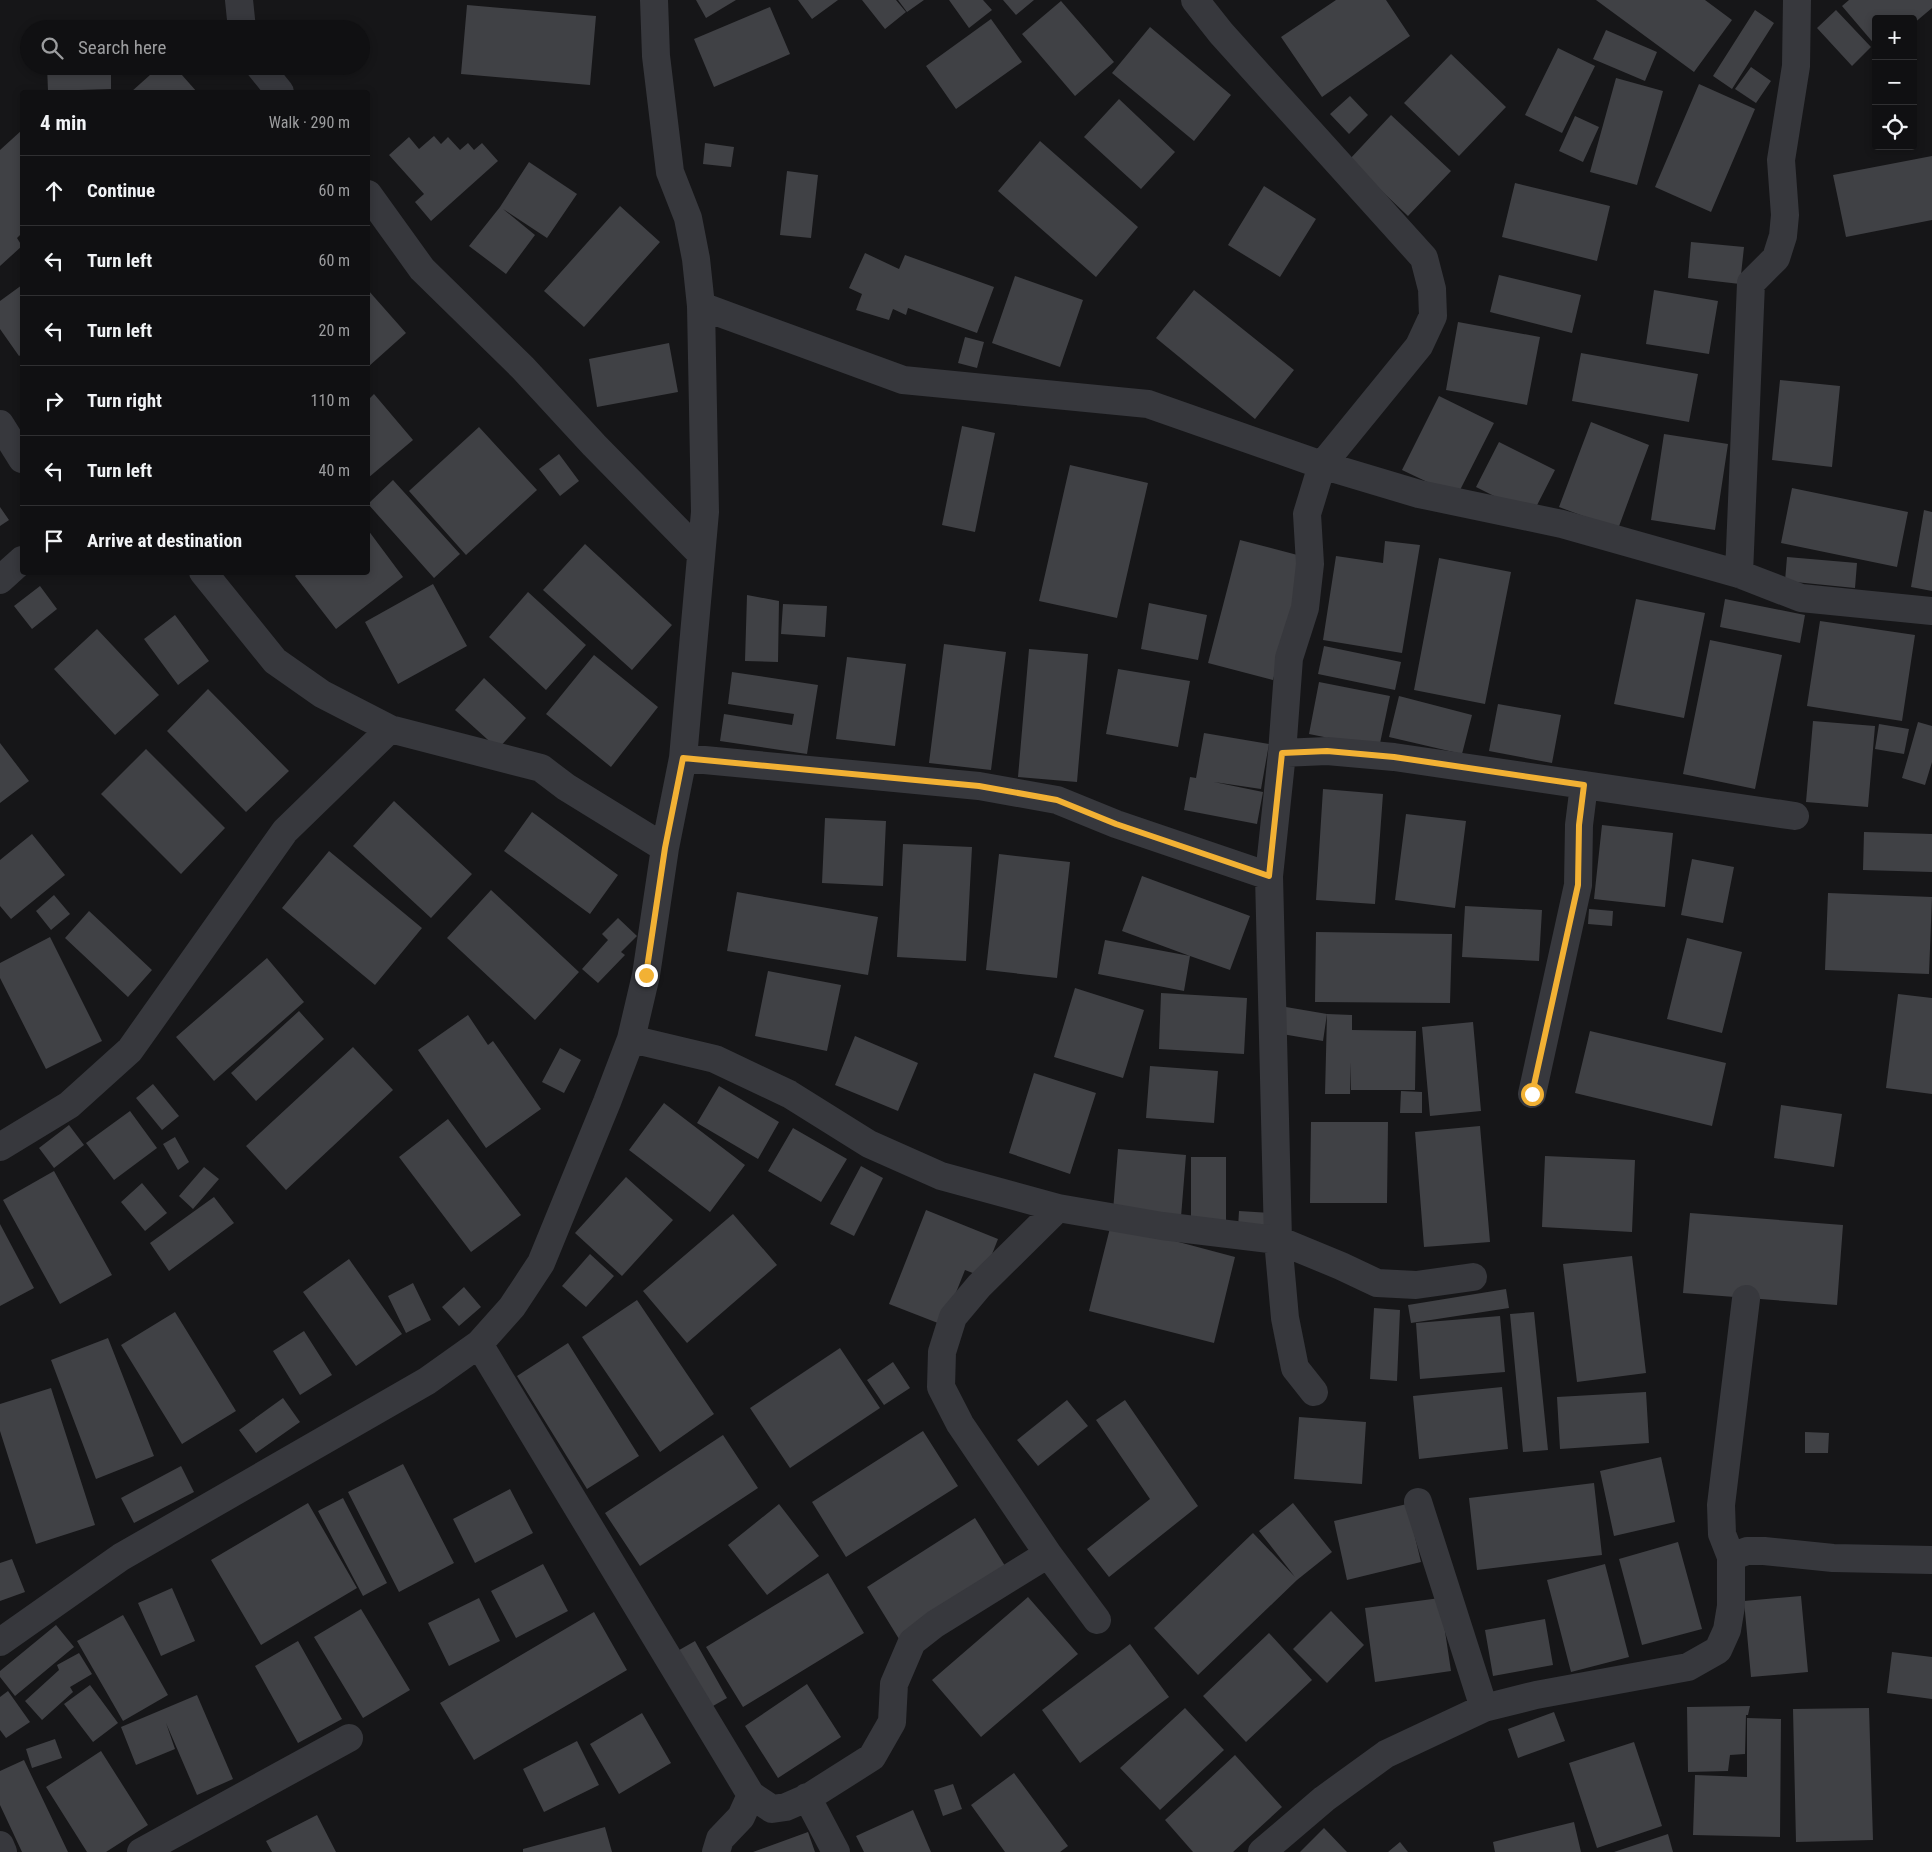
<!DOCTYPE html>
<html lang="en">
<head>
<meta charset="utf-8">
<style>
	:root { --surface:#101012; --page:#19191b; --text:#f1f3f6; --muted:#9c9d9f; --line:#303032 }
	body { margin:0; font-family:"Roboto Condensed",sans-serif; background:var(--page); color:var(--text) }
	.controls { position:absolute; right:15px; top:15px; display:grid; overflow:hidden; border-radius:5px; box-shadow:0 2px 8px #0003 }
	.controls button { width:45px; height:45px; display:grid; place-items:center; padding:0; border:0; border-bottom:1px solid var(--line); background:var(--surface); color:var(--text); font:25px sans-serif }
	.stop { position:absolute; width:15px; height:15px; margin:-11px; border:4px solid #f2b134; border-radius:50%; background:#fff }
	.stop.end { background:#f2b134; border-color:#fff; box-shadow:0 1px 5px #0008 }
	.list { margin:0; padding:0; list-style:none }
	h2 { display:flex; justify-content:space-between; align-items:center; height:65px; margin:0; padding:0 20px; font-size:21px }
	h2 small { font-size:16px; font-weight:400; color:var(--muted) }
	.list li { display:grid; grid-template-columns:32px 1fr auto; gap:15px; align-items:center; box-sizing:border-box; height:70px; padding:0 20px; border-top:1px solid var(--line) }
	.list b { display:block; font-size:19px; white-space:nowrap }
	.list em { font-size:16px; font-style:normal; color:var(--muted) }
	.icon { flex:none; width:28px; height:28px; fill:none; stroke:currentColor; stroke-width:2; stroke-linecap:round; stroke-linejoin:round }
	.map { position:relative; flex:none; width:1932px; height:1852px; overflow:hidden }
	.search { position:absolute; background:var(--surface); box-shadow:0 2px 8px #0003; left:20px; top:20px; width:350px; height:55px; display:flex; align-items:center; gap:12px; box-sizing:border-box; padding:0 18px; border-radius:28px; color:var(--muted); font-size:19px }
	.panel { position:absolute; background:var(--surface); box-shadow:0 2px 8px #0003; left:20px; top:90px; width:350px; height:485px; border-radius:5px }
	.map>svg:first-child { display:block }
</style>
</head>
<body>
<div class="map">
<svg width="1932" height="1852" viewBox="0 0 1932 1852">
	<rect width="100%" height="100%" fill="#161618"/>
	<path fill="#404145" d="M696,0H736L706,18Z
		M798,0H838L812,19Z
		M862,0H896L906,12L885,29Z
		M898,0H924L907,12Z
		M949,0H983L992,10L969,28Z
		M1003,0H1034L1016,15Z
		M1336,0H1386L1410,36L1322,97L1281,37Z
		M1596,0H1705L1732,20L1694,72Z
		M1849,0H1932V8L1913,24V19H1876V46L1842,6Z
		M1061,1L1114,62L1075,96L1022,34Z
		M467,5L596,16L590,85L461,74Z
		M770,7L790,54L714,87L694,39Z
		M1755,10L1774,23L1732,89L1713,76Z
		M1836,10L1871,47L1852,66L1817,28Z
		M991,19L1022,62L956,109L926,66Z
		M109,25L110,29H52V27Z
		M1150,27L1231,95L1194,141L1112,73Z
		M1606,30L1657,52L1645,81L1593,59Z
		M1558,48L1595,66L1562,133L1525,115Z
		M1451,54L1506,107L1459,156L1404,103Z
		M47,66H111V89L48,91Z
		M160,66H174L197,92H131Z
		M1751,67L1771,81L1756,103L1735,89Z
		M1616,78L1663,91L1637,185L1590,172Z
		M1699,84L1755,109L1711,212L1655,187Z
		M1350,96L1368,115L1349,134L1330,114Z
		M1119,99L1175,152L1141,189L1084,137Z
		M1391,115L1451,171L1408,216L1349,160Z
		M1575,116L1599,127L1583,162L1559,151Z
		M22,130V233L17,238L22,246L0,266V150Z
		M434,136L441,144L448,137L460,150L468,143L474,150L482,143L498,161L431,221L415,202L424,194L389,155L409,137L419,149Z
		M1040,141L1138,227L1096,277L998,191Z
		M705,143L734,147L731,167L703,164Z
		M1932,156V220L1846,237L1833,175Z
		M529,162L577,194L547,238L503,209L535,235L506,274L469,246L500,207Z
		M787,171L818,175L811,238L780,235Z
		M1515,183L1610,206L1597,261L1502,237Z
		M1264,186L1316,219L1280,277L1228,245Z
		M620,206L660,242L584,327L544,291Z
		M1691,242L1744,247L1740,284L1688,278Z
		M865,253L899,269L905,255L994,287L977,333L908,308L906,315L893,309L889,320L856,310L862,294L849,288Z
		M1499,275L1581,295L1572,333L1490,312Z
		M1015,276L1083,300L1060,367L992,343Z
		M22,285V354L19,356L0,329V301Z
		M368,290L406,333L368,367Z
		M1194,290L1294,370L1255,419L1156,338Z
		M1654,290L1718,301L1709,354L1646,344Z
		M1458,322L1540,337L1527,405L1446,390Z
		M965,337L984,342L977,368L958,363Z
		M669,343L678,392L597,407L589,359Z
		M1581,353L1698,374L1689,422L1572,401Z
		M1780,380L1840,386L1832,467L1772,460Z
		M374,394L413,440L368,478V400Z
		M1439,396L1494,423L1457,496L1402,470Z
		M1591,422L1649,445L1618,529L1559,507Z
		M962,426L995,433L975,532L942,525Z
		M479,427L537,490L466,555L409,491Z
		M1664,434L1728,444L1715,530L1651,520Z
		M1499,442L1555,470L1532,515L1476,487Z
		M559,454L579,481L560,496L539,469Z
		M1070,465L1148,483L1117,618L1039,601Z
		M393,480L460,554L434,578L368,504Z
		M1792,488L1908,512L1897,567L1781,543Z
		M0,507L9,520L0,526Z
		M1924,510L1932,512V591L1911,587Z
		M368,530L403,577L336,629L295,576L299,572H368Z
		M1240,540L1305,557L1273,680L1208,663Z
		M1385,541L1420,545L1402,653L1323,640L1336,556L1383,563Z
		M585,544L672,625L632,670L543,590Z
		M1787,557L1857,563L1855,588L1785,581Z
		M1439,558L1511,572L1485,704L1414,690Z
		M433,584L467,646L398,684L365,622Z
		M40,586L57,609L32,629L14,606Z
		M528,592L586,645L546,690L489,637Z
		M747,595L779,601L778,662L745,661Z
		M1636,599L1705,613L1684,718L1614,704Z
		M1725,599L1805,615L1800,643L1720,627Z
		M1149,603L1207,615L1198,660L1141,649Z
		M783,604L827,606L825,637L781,634Z
		M175,615L209,661L178,685L144,639Z
		M1820,621L1915,635L1902,721L1807,706Z
		M97,629L159,695L115,735L54,669Z
		M1710,640L1782,655L1755,789L1683,774Z
		M944,644L1006,652L991,770L929,763Z
		M1324,646L1401,662L1395,690L1318,674Z
		M1029,649L1088,654L1077,782L1018,777Z
		M594,655L658,707L611,767L546,714Z
		M847,657L906,664L895,746L836,739Z
		M1118,669L1190,681L1178,747L1106,734Z
		M732,672L818,685L807,754L720,741L724,714L792,725L794,714L728,704Z
		M484,678L526,718L498,749L455,710Z
		M1319,682L1390,696L1379,748L1309,734Z
		M208,689L289,771L246,812L167,731Z
		M1399,696L1472,715L1462,754L1389,737Z
		M1498,704L1561,715L1552,763L1489,751Z
		M1813,721L1875,726L1868,807L1806,802Z
		M1918,722L1932,726V762L1925,785L1902,778Z
		M1879,724L1909,729L1904,754L1875,749Z
		M1204,733L1269,744L1261,789L1214,782L1263,792L1257,824L1184,810L1190,777L1196,778Z
		M0,743L29,781L0,803Z
		M146,749L225,828L181,874L101,794Z
		M1323,789L1383,794L1375,904L1316,900Z
		M394,801L472,874L431,918L353,846Z
		M532,812L618,875L590,914L504,851Z
		M1406,814L1466,821L1455,908L1395,900Z
		M825,818L886,821L883,886L822,883Z
		M1602,825L1673,833L1665,907L1594,899Z
		M1864,832L1932,834V872L1863,870Z
		M32,834L65,875L11,919L0,906V860Z
		M903,844L972,847L966,961L897,957Z
		M329,851L422,928L375,985L282,908Z
		M999,854L1070,862L1057,978L986,970Z
		M1692,859L1734,867L1723,923L1681,915Z
		M1142,876L1250,916L1230,970L1190,956L1184,991L1098,974L1105,940L1190,956L1122,931Z
		M491,890L579,972L535,1020L447,938Z
		M737,892L878,917L868,975L727,951Z
		M1828,893L1932,897L1929,974L1825,970Z
		M54,895L70,914L51,930L36,911Z
		M1465,906L1542,910L1539,961L1462,957Z
		M1589,909L1613,911L1612,926L1588,924Z
		M89,911L152,970L128,997L65,938Z
		M618,918L637,936L621,952L625,955L598,983L582,969L608,940L602,934Z
		M1316,932L1452,934L1450,1003L1315,1002Z
		M50,937L102,1041L46,1069L0,978V963Z
		M1687,938L1742,952L1722,1033L1667,1019Z
		M267,958L304,1002L214,1081L176,1037Z
		M768,971L841,985L827,1051L755,1036Z
		M1075,988L1144,1010L1123,1078L1054,1057Z
		M1161,993L1247,998L1244,1054L1159,1049Z
		M1898,994L1932,998V1094L1886,1088Z
		M1286,1007L1327,1014L1323,1041L1282,1034Z
		M299,1011L324,1039L256,1101L231,1073Z
		M1327,1014L1352,1015V1030L1416,1031L1415,1090H1351V1062L1350,1094H1325Z
		M468,1015L488,1045L493,1041L541,1109L486,1148L418,1050Z
		M1473,1022L1481,1111L1430,1116L1422,1027Z
		M1590,1031L1726,1063L1712,1126L1575,1093Z
		M855,1036L918,1063L898,1111L835,1085Z
		M353,1047L393,1090L286,1190L246,1146Z
		M560,1048L581,1060L564,1093L542,1082Z
		M1150,1066L1218,1071L1214,1123L1146,1118Z
		M1034,1073L1096,1093L1070,1174L1009,1153Z
		M153,1084L179,1116L162,1130L136,1098Z
		M719,1086L779,1122L758,1159L697,1123Z
		M1401,1091L1422,1092V1113H1400Z
		M664,1103L745,1165L710,1212L629,1150Z
		M1781,1105L1842,1114L1834,1167L1774,1158Z
		M130,1111L157,1148L114,1180L86,1143Z
		M448,1119L521,1215L471,1252L399,1157Z
		M1311,1122H1388L1387,1203H1310Z
		M69,1125L84,1145L54,1168L39,1148Z
		M1480,1126L1490,1242L1424,1247L1415,1132Z
		M793,1128L847,1159L821,1202L768,1171Z
		M175,1137L189,1162L178,1170L163,1144Z
		M1118,1149L1186,1155L1181,1217L1113,1211Z
		M1545,1156L1635,1160L1632,1232L1542,1227Z
		M1191,1157H1226V1225H1191Z
		M861,1166L883,1178L854,1236L830,1224Z
		M204,1167L219,1179L193,1209L179,1196Z
		M54,1171L112,1275L60,1304L3,1200Z
		M626,1177L673,1220L622,1276L575,1233Z
		M142,1183L167,1213L145,1231L121,1202Z
		M214,1197L234,1223L169,1271L150,1243Z
		M926,1210L998,1239L983,1277L965,1270L943,1325L889,1304Z
		M1239,1211L1271,1213L1270,1229L1238,1228Z
		M1690,1213L1843,1225L1837,1305L1683,1293Z
		M733,1214L777,1265L687,1343L643,1291Z
		M0,1224L34,1288L0,1306Z
		M1111,1224L1235,1257L1214,1343L1089,1311Z
		M590,1254L614,1276L586,1307L562,1286Z
		M1632,1256L1646,1373L1577,1382L1563,1264Z
		M349,1259L402,1334L356,1366L303,1292Z
		M413,1283L431,1320L406,1333L388,1296Z
		M464,1287L481,1307L459,1326L442,1307Z
		M1506,1289L1509,1308L1411,1323L1408,1305Z
		M637,1300L714,1414L660,1452L582,1337Z
		M1374,1308L1400,1310L1397,1381L1370,1379Z
		M175,1312L236,1411L182,1444L121,1345Z
		M1534,1312L1548,1450L1523,1452L1510,1314Z
		M1500,1316L1505,1372L1420,1379L1416,1323Z
		M304,1331L332,1375L300,1395L273,1351Z
		M108,1338L154,1456L96,1479L51,1360Z
		M568,1343L639,1456L587,1489L517,1376Z
		M840,1348L880,1408L790,1468L750,1408Z
		M893,1362L910,1388L884,1405L867,1380Z
		M1502,1387L1508,1449L1419,1459L1413,1396Z
		M51,1388L95,1525L36,1544L0,1431V1404Z
		M1646,1392L1649,1443L1560,1449L1557,1397Z
		M283,1398L300,1422L256,1453L239,1430Z
		M1067,1400L1088,1426L1038,1466L1017,1440Z
		M1125,1400L1198,1506L1109,1577L1087,1549L1150,1499L1096,1420Z
		M1299,1417L1366,1422L1362,1484L1294,1479Z
		M923,1431L958,1486L846,1557L812,1502Z
		M1805,1432L1829,1433L1828,1453H1805Z
		M723,1435L758,1488L640,1566L605,1513Z
		M1661,1457L1675,1522L1614,1536L1600,1471Z
		M403,1464L454,1563L399,1592L348,1492Z
		M181,1466L194,1492L134,1523L121,1498Z
		M1594,1483L1602,1555L1477,1570L1469,1498Z
		M510,1489L533,1533L475,1563L453,1519Z
		M343,1498L387,1583L363,1596L318,1511Z
		M308,1503L357,1588L261,1645L211,1560Z
		M1293,1503L1332,1552L1297,1580L1198,1675L1154,1628L1253,1533L1295,1577L1259,1531Z
		M779,1504L819,1556L767,1595L728,1545Z
		M1407,1504L1421,1562L1347,1580L1334,1521Z
		M975,1518L1007,1569L899,1639L867,1587Z
		M1678,1542L1702,1629L1642,1645L1619,1559Z
		M12,1559L25,1592L0,1601V1563Z
		M543,1564L568,1611L516,1638L491,1591Z
		M1605,1564L1629,1657L1571,1672L1547,1580Z
		M828,1573L864,1633L743,1707L706,1647Z
		M172,1588L195,1641L161,1656L138,1603Z
		M1801,1596L1808,1672L1751,1677L1744,1601Z
		M1028,1597L1078,1654L981,1737L932,1680Z
		M479,1598L500,1641L449,1666L428,1623Z
		M1440,1598L1451,1671L1375,1682L1365,1608Z
		M361,1609L410,1690L363,1718L314,1637Z
		M1331,1611L1364,1645L1327,1683L1293,1649Z
		M594,1612L627,1670L474,1760L440,1703Z
		M123,1615L168,1695L123,1721L77,1641Z
		M1545,1619L1553,1665L1493,1676L1485,1630Z
		M56,1625L74,1647L15,1696L0,1677V1671Z
		M1269,1633L1312,1680L1246,1742L1203,1696Z
		M298,1641L342,1719L298,1743L255,1666Z
		M695,1641L727,1698L706,1710L674,1653Z
		M1130,1644L1169,1697L1080,1763L1042,1710Z
		M1892,1652L1932,1657V1699L1887,1693Z
		M79,1653L92,1674L70,1687L73,1692L42,1720L25,1701L59,1670L57,1665Z
		M807,1684L841,1737L778,1778L745,1726Z
		M90,1685L118,1723L93,1742L64,1704Z
		M8,1691L30,1722L6,1738L0,1730V1697Z
		M197,1695L233,1779L197,1795L166,1723L175,1749L136,1765L121,1727Z
		M1750,1706L1748,1715H1746L1745,1754L1730,1755L1728,1771L1688,1772L1687,1707Z
		M1185,1708L1224,1750L1160,1810L1120,1768Z
		M1869,1708L1873,1840L1796,1842L1793,1709Z
		M1554,1712L1565,1741L1518,1758L1508,1729Z
		M642,1713L671,1763L619,1794L590,1744Z
		M1747,1718L1781,1719L1780,1837L1693,1835L1695,1775L1747,1777Z
		M55,1739L62,1758L32,1768L26,1749Z
		M577,1741L599,1785L544,1812L523,1769Z
		M1634,1742L1662,1826L1597,1848L1569,1763Z
		M101,1751L148,1825L106,1852H87L46,1787Z
		M1235,1755L1282,1807L1233,1852H1193L1165,1820Z
		M24,1760L68,1852H22L0,1805V1771Z
		M1014,1773L1068,1846L1060,1852H1005L971,1805Z
		M953,1784L962,1809L943,1816L934,1790Z
		M913,1810L931,1852H864L856,1836Z
		M317,1815L336,1852H272L266,1841Z
		M1574,1822L1581,1852H1495L1493,1842Z
		M605,1827L612,1852H523V1849Z
		M1324,1828L1347,1852H1300Z
		M808,1832L815,1852H753Z
		M1668,1834L1673,1852H1614Z
		M1400,1842L1408,1852H1388Z"/>
	<g fill="none" stroke-linecap="round" stroke-linejoin="round">
		<path stroke="#37383d" stroke-width="28" d="M239,0L242,29
			M1195,0L1221,33L1424,258L1432,289L1433,316L1419,346L1322,465L1307,514L1310,564L1305,608L1289,658L1282,753L1269,876L1278,1240L1285,1318L1295,1368L1314,1392
			M259,66L280,92
			M368,194L422,269L523,368L594,445L701,554
			M701,306L903,380L1148,404L1322,465L1419,494L1562,524L1739,574L1801,598L1932,611
			M0,424L22,459
			M203,572L275,661L322,694L390,729L541,768L566,787L665,848
			M1739,574L1751,283L1776,258L1783,236L1785,215L1781,160L1796,66L1797,0
			M0,580L22,560
			M1282,753L1327,751L1394,757L1795,816
			M683,758L979,786L1057,800L1116,824L1269,876
			M631,1039L715,1059L789,1094L869,1144L941,1176L1058,1208L1162,1226L1278,1240L1341,1266L1377,1283L1416,1285L1473,1277
			M1532,1094L1578,885L1579,825L1584,785
			M0,1147L69,1105L130,1050L285,831L390,729
			M1058,1208L979,1286L953,1317L942,1352L941,1387L960,1424L1048,1554L1097,1620
			M479,1344L751,1795L772,1809L786,1807L809,1797L872,1757L892,1722L894,1684L912,1642L935,1624L1048,1554
			M1418,1502L1484,1708
			M1731,1557L1722,1534L1721,1505L1746,1299
			M0,1642L121,1557L427,1381L479,1344L512,1307L541,1263L607,1102L631,1039L646,975L665,848L683,758L705,512L701,306L696,259L688,218L670,172L656,56L654,0
			M807,1797L836,1852
			M0,1845L3,1852
			M141,1852L349,1738
			M716,1852L720,1839L741,1817L751,1795
			M1262,1852L1324,1799L1386,1754L1484,1708L1536,1695L1688,1667L1718,1650L1727,1630L1731,1606V1557L1747,1551H1764L1833,1558L1932,1560"/>
	</g>
	<g fill="none" stroke-linecap="round" stroke-linejoin="round">
		<path stroke="#f2b134" stroke-width="6" d="M646,975L665,848L683,758L979,786L1057,800L1116,824L1269,876L1282,753L1327,751L1394,757L1584,785L1579,825L1578,885L1532,1094"/>
	</g>
</svg>
<div class="controls">
<button>+</button>
<button>−</button>
<button><svg class="icon" aria-label="locate" viewBox="0 0 24 24"><circle cx="12" cy="12" r="6"/><path d="M12 2v4M12 18v4M2 12h4M18 12h4"/></svg></button>
</div>
<div class="stop" style="left:1532px;top:1094px"></div>
<div class="stop end" style="left:646px;top:975px"></div>
<div class="search"><svg class="icon" aria-label="search" viewBox="0 0 24 24"><circle cx="10" cy="10" r="6"/><path d="M15 15l6 6"/></svg>Search here</div>
<section class="panel">
<h2>4 min<small>Walk · 290 m</small></h2>
<ul class="list">
<li><svg class="icon" aria-label="ahead" viewBox="0 0 24 24"><path d="M12 20V5M6 11l6-6 6 6"/></svg><div><b>Continue</b></div><em>60 m</em></li>
<li><svg class="icon" aria-label="left" viewBox="0 0 24 24"><path d="M17 20v-9H6M10 6l-5 5 5 5"/></svg><div><b>Turn left</b></div><em>60 m</em></li>
<li><svg class="icon" aria-label="left" viewBox="0 0 24 24"><path d="M17 20v-9H6M10 6l-5 5 5 5"/></svg><div><b>Turn left</b></div><em>20 m</em></li>
<li><svg class="icon" aria-label="right" viewBox="0 0 24 24"><path d="M7 20v-9h11M14 6l5 5-5 5"/></svg><div><b>Turn right</b></div><em>110 m</em></li>
<li><svg class="icon" aria-label="left" viewBox="0 0 24 24"><path d="M17 20v-9H6M10 6l-5 5 5 5"/></svg><div><b>Turn left</b></div><em>40 m</em></li>
<li><svg class="icon" aria-label="arrive" viewBox="0 0 24 24"><path d="M6 21V4h12l-3 4 3 4H6"/></svg><div><b>Arrive at destination</b></div></li>
</ul>
</section>
</div>
</body>
</html>
